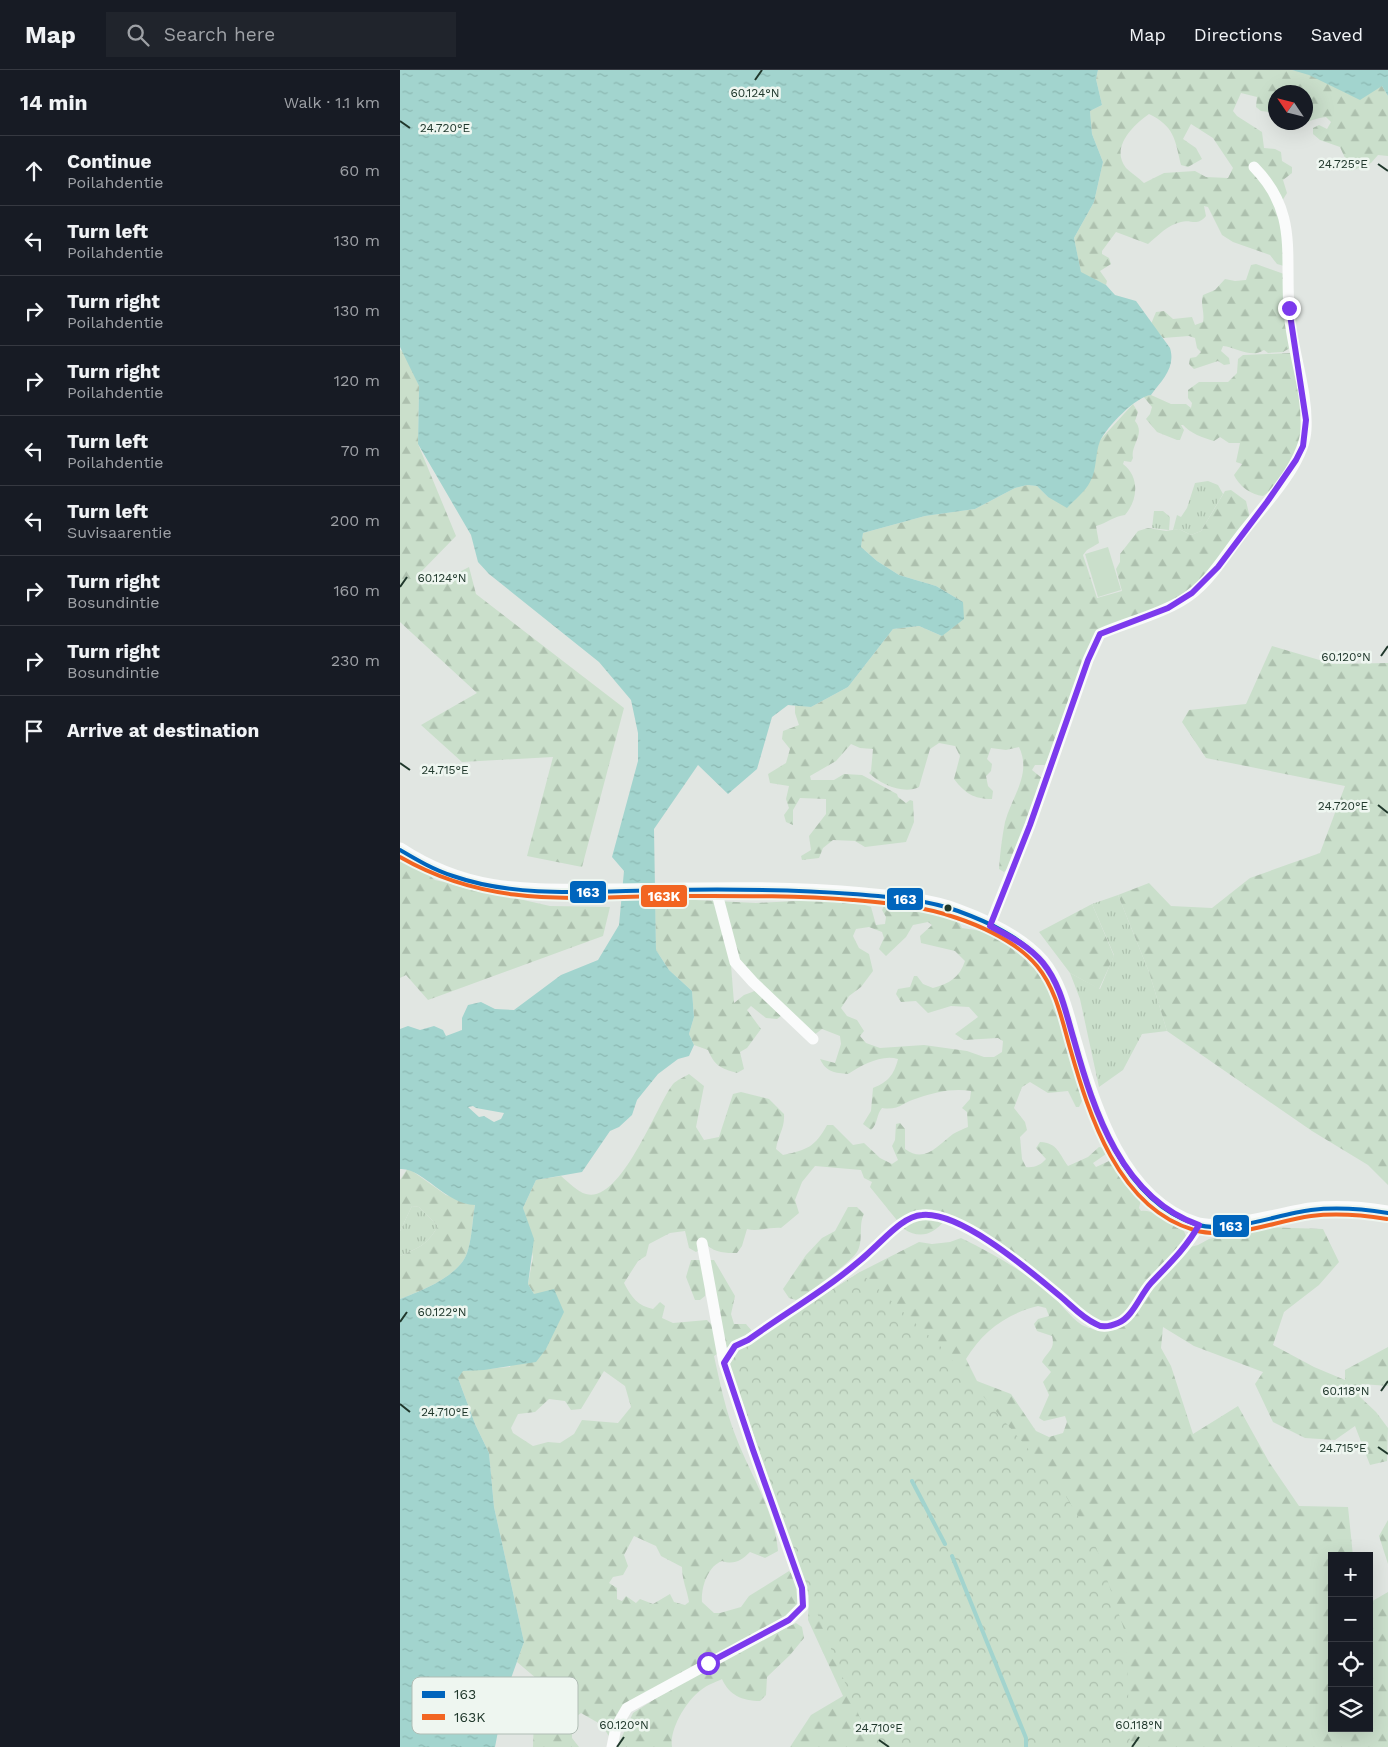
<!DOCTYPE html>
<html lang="en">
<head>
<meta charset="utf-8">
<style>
	:root { --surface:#171b24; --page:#20242c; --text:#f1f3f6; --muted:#9ea1a6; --line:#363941 }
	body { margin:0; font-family:"Work Sans",sans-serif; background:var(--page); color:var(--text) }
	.controls { position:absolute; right:15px; bottom:15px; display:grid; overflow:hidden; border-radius:0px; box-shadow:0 5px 20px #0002 }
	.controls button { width:45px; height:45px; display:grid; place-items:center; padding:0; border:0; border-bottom:1px solid var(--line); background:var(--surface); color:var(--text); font:25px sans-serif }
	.compass { position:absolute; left:868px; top:15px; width:45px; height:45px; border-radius:50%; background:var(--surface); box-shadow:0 5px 20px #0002; rotate:305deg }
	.stop { position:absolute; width:15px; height:15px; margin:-11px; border:4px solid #7c3aed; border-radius:50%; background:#fff }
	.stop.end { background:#7c3aed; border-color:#fff; box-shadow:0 1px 5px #0008 }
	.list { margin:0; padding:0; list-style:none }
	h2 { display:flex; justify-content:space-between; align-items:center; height:65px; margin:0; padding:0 20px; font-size:21px }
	h2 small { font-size:16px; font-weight:400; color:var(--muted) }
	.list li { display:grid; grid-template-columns:32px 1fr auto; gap:15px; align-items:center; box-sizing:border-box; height:70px; padding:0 20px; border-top:1px solid var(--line) }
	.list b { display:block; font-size:19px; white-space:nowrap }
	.list p { margin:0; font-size:16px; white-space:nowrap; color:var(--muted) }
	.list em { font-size:16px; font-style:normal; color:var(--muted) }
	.icon { flex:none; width:28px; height:28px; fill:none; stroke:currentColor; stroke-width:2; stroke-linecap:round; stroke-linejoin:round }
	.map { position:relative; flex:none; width:988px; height:1677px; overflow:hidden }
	header { display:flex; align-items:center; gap:30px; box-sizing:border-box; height:70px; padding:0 25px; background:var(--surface); border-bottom:1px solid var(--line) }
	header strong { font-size:24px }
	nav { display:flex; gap:28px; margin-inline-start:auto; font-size:18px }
	.search { width:350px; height:45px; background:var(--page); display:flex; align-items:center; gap:12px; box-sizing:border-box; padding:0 18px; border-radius:0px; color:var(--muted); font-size:19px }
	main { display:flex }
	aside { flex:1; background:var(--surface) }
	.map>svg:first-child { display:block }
</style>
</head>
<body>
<header>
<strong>Map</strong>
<div class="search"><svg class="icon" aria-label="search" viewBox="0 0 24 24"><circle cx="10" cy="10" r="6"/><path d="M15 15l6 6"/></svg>Search here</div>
<nav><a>Map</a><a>Directions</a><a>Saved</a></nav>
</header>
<main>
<aside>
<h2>14 min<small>Walk · 1.1 km</small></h2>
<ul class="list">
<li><svg class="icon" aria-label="ahead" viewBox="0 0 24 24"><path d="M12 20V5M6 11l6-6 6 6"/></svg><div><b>Continue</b><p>Poilahdentie</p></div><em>60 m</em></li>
<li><svg class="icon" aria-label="left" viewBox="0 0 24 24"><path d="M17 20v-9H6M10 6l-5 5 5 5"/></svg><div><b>Turn left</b><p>Poilahdentie</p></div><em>130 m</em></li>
<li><svg class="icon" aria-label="right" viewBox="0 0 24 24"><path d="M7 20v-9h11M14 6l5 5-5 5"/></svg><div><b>Turn right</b><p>Poilahdentie</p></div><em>130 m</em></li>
<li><svg class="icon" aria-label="right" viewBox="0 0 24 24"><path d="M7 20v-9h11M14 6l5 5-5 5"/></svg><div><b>Turn right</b><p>Poilahdentie</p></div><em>120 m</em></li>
<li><svg class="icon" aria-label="left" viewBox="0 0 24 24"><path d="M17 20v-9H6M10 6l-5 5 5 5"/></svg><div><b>Turn left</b><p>Poilahdentie</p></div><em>70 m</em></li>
<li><svg class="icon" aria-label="left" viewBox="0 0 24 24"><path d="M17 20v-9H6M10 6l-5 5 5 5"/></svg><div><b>Turn left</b><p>Suvisaarentie</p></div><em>200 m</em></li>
<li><svg class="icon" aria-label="right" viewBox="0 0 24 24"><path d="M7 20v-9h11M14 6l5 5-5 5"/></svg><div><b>Turn right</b><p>Bosundintie</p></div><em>160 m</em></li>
<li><svg class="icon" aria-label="right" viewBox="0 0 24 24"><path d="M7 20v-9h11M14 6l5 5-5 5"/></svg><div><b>Turn right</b><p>Bosundintie</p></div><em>230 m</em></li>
<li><svg class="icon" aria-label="arrive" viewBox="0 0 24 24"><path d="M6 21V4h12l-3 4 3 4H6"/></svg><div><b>Arrive at destination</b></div></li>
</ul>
</aside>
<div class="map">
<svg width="988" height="1677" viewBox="0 0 988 1677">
	<defs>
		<pattern id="grass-tufts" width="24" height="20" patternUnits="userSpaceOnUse" patternTransform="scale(1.25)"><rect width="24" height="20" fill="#cadfcb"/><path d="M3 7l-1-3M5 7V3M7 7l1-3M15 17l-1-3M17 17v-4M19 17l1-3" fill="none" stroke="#adc0ae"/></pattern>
		<pattern id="forest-firs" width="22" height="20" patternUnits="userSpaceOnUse" patternTransform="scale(1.25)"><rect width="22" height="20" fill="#cadfcb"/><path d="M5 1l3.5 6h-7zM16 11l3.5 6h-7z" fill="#adc0ae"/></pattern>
		<pattern id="park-crowns" width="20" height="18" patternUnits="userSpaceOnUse" patternTransform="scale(1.25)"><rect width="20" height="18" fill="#cadfcb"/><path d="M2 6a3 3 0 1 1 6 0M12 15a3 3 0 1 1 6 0" fill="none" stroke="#adc0ae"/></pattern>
		<pattern id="water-ripples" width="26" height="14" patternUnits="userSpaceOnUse" patternTransform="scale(1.25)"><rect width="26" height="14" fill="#a2d4ce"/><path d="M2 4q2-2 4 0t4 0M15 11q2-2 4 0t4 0" fill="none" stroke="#8bb7b1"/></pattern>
	</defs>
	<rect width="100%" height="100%" fill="#e1e6e2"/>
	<path fill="url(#grass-tufts)" d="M808,411L818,415L823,424L801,461L791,465L779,459L773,460L777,445L781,447L787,438L795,413Z
		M754,441H763L770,447L769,460L752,458Z
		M718,825L749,902L767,961L742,964L723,1000L699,1017L680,929L670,903L700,919L714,885L692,834Z
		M12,1136L19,1137L38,1156C26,1176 20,1177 0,1186V1161Z"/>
	<path fill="url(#forest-firs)" fill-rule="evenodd" d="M698,0H892L982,16L988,26V86L978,85L971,93L951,101L940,77L920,70L913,64V58L919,55L927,59L931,52L926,47C916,48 908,52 898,55L891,53L906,52V22H876L875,46L873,49L869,42L861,41L856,37L857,27L841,23L833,41L837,46L862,62L864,78L875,79L881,82L882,91L892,97V103L883,110L887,123L882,131L884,196L877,194L870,185L833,172L822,165L808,137L804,136L806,146C797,157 791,149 781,152C767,155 759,165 748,174L716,162L702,181V184L709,188L711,194L700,201L707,211L706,215L681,203L674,168L694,132L703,92L692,64L690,41L702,35L696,9ZM749,44C774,56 775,69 781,95L788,97L802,89L796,78L783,69L791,54L813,68L833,98L828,108L806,107L795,101L764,103L744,113C739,108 731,103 726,98C710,78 733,55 749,44Z
		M856,194L884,204L890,278L883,282L868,283L864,280C851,289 836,277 823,276L821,281L829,288L830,294L824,295L818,291L794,299L789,294L790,288L796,287L801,282L797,278L795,268L789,266L763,268L751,254L756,242L764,241L773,249L792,247L795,255L803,252C805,242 800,235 803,225L815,220L825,209L835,211L846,210L851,195Z
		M0,280L4,282L19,316L18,374L56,466L18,505L38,513L69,497L76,524L224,638L182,797L127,786L153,687L62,692L21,655L77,623L0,552Z
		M891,283C895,301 905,332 905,349C904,373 883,413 863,426C851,425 839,416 834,405L842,394L836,392L840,373H829L820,367L814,371C803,368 790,363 783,355H781L784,360L780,370H777L757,362L746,349L750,344L752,337L743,326L751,325L771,334H786L791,338L792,333L788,328V320L799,312H828L837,303L838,289L843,285Z
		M733,334L738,342L735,351C746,364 730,375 733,388L731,392L724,391L723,394C740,407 738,430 725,445C714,446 707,453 696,456L699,473L687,480L683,485L697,528L722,521L716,499L720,492V484L738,461L748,458L766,461L779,459L791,465L801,461L825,421L831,420L846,431L850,448L809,504L782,529L700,561L645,695H635L632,700L643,709L608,798L604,802L599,799C600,783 602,767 605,752C612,726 632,704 619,677L606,680L591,678L587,689L592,694L591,701L586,706L588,716L593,721L592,729C573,729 565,723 554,709L560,686L555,676L539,673L530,679L519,717C504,725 480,714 469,703L471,701L473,679L460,678L451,674L436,691L410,706L411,710H434L444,704L462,705L497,724L498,727L506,733L510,730L513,731L514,752L506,772L465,777L455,771L433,770L423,778L419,788L402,790L401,786L411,780L409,766L426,744V729L400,728L393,740V755L386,752L384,745L389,738L386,729L389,716L370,713L368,704L386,693L390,679L382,669L383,661L399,655L395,643V635L411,637L448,617L493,559L519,556L542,566L563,532L536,516L499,505L477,491L461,477L463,463L525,446L575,439L615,418L627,415L637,416L648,427Z
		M872,576L933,594L988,593V1115L968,1095L912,1061L767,961L749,902L718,825L749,813L771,836L812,838L850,808L920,783L945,716L806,688L782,652L789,640L846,634Z
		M0,783L35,810L150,836L210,837L203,866L28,930L6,905L0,908Z
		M255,828L356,833L415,830L465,835L471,837L476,855L485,854L486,847L482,840L484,836L536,843L557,849L562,858L588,862L624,885L642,904L658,940L682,1031L679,1037H676L668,1021L648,1023L630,1012L622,1017L614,1038L625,1052L627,1060L620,1067L622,1089L626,1097C634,1098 641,1095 646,1089L636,1078L640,1072C658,1073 659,1084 668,1096L688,1087L699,1077L704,1078L706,1084L693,1093L696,1097L709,1091L715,1094L741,1130L739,1138L741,1141C758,1139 768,1155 784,1161L790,1177L798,1175L809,1169L865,1157L923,1159L939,1192L919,1215L884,1242L873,1275L914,1297L945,1310V1300L988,1277V1316L962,1314L959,1326L976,1342L988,1358L987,1391L970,1395L955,1356L935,1370L905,1368L873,1352L855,1314L863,1302L794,1276L763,1257L761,1278L771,1296L793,1364L838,1336L869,1392L899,1436L948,1437L953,1486H932V1658H969V1533L988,1522V1677H390L411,1645L443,1626L408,1550L409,1526L330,1295L335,1282L460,1202L519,1172L532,1174L550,1172L561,1168C592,1183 622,1200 649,1223C660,1232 670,1247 682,1255C690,1259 707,1265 714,1258L693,1250L626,1196L544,1151C533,1165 519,1169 504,1159L470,1117L472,1112L464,1108L461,1100L415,1096L402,1112L395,1130L399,1143L381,1158C370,1157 357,1162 347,1159L342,1176L337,1183C325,1183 316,1183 307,1175L296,1182L289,1178L285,1161L270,1163L249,1174L246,1186L238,1191L224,1213C231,1227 238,1236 253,1239L260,1232L265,1236L262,1248L273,1253L307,1250L314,1257L306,1212L305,1226L300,1230H295L286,1207L291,1190H314L335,1226L331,1244L334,1254H346L352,1261L314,1286C320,1313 326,1342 336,1367C350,1404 375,1442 378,1481L365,1488L350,1482C341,1491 334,1495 322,1491C308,1496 301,1517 302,1532L314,1543H320L341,1537L349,1526L389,1501L395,1507L401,1527L396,1540L242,1627L210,1668L202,1655L181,1643L172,1650V1668L179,1677H133L134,1645L142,1621L137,1609L117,1592L124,1572L94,1437L89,1383L75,1354L58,1308L62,1301L110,1297L134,1224L128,1214L133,1187L123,1138L136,1110L161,1106C168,1112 178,1122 186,1124C221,1134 256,1036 273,1014C277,1010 284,1007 289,1004L304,1016L296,1057L304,1070L319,1067L333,1024L341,1022L369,1029L384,1044C385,1058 378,1065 376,1079L383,1085C407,1080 415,1077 427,1055H433L453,1075L464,1073L480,1088L492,1094L498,1090L492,1076L495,1070L496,1054L500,1053L505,1059V1079C525,1094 538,1075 553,1064C558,1061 563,1059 568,1057L567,1042L562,1038L570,1029L571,1021C553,1018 536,1022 518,1028C503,1032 499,1041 482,1038C476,1045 478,1054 471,1060L463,1054L471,1041L473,1018C488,1012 494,1005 498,989C482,984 462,995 448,1004C435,1003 426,1002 420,989L435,993L441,974L440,966L422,959L414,965L331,895L334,933L344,925L355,921L381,946L377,949L366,948L351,936L347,940L361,959L347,978L340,982L344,999L337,1003C320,998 315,996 308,980L294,975L289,964L294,947L292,921L269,900L256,880ZM528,852L532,855L520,866L521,873L555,881L565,891C560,907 549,914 533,918L523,914L517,906H514L510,917L498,919L496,924L501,932L516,931L528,943L551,936L569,937L578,947L555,964L564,970L598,968L603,971L602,982L594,987H584L567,981L524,975L480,978L466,973L460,966L464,961L457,950L447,946L441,938L449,926L461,917L473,901L469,884L459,878L453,866L456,859L469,857L482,862L484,868L479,879L486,886L506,867L513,855ZM638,1236L646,1238L649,1246L638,1249L634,1254L637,1261L652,1266C656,1280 646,1282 642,1292L651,1302L643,1312L649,1325L639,1348L644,1351L665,1346L667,1352L663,1363L649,1367L636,1361L611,1324L577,1311L566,1289C583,1261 606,1244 638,1236ZM204,1301L225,1316L231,1337L218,1353L182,1350L174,1364L160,1373L148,1372L133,1376L113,1363L111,1358L118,1344L135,1342L149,1329L165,1331L171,1340L181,1339ZM234,1466L256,1476L261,1486L282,1497C282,1510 287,1520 289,1532L285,1535L274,1532L270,1524L253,1534L240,1529L236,1533L226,1526L222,1531L217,1529V1518L209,1513L213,1507L223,1505L228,1496L224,1485Z
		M692,834L714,886L699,919L670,903L639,862Z
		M8,1098L46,1125L75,1134C72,1150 72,1179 63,1191C49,1210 21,1221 0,1229V1186C20,1177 26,1176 38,1156L19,1137L12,1136L0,1161V1110Z
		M448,1137H457L464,1144C458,1155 464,1171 457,1182C451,1192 416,1217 405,1225L396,1230L389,1228L383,1219L406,1185L422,1168L435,1161Z
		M988,1450V1494L979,1466Z
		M396,1553L402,1557L404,1568L390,1585L367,1607L366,1625L360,1631C342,1631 329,1625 322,1609C316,1612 307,1615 301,1620C287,1630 269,1659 272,1677H215L218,1675L233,1643L258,1627L357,1571Z"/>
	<path fill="url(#park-crowns)" d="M460,1202L540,1276L659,1415L695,1474L726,1565L730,1677H470L472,1674C415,1551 374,1423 330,1295L335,1282Z"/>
	<path fill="#cadfcb" d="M708,477L721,520L698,527L685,484Z"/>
	<path fill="url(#water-ripples)" fill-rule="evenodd" d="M0,0H698L696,9L702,35L690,41L692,64L703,92L694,132L674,168L681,202L706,215L715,225L736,231L770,278C776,298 762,310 751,325C736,326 707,357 700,371C695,383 697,400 690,412C685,422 674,430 667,438L648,427L637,416L627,415L615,418L575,439L525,446L463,463L461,477L477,491L499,505L536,516L563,532L564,549L542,566L519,556L493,559L448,617L411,637L388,635L372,647L357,699L328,724L298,695L254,759L256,880L269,900L292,921L294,947L289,964L294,975L289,986L278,989L258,1004L237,1030L232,1045L219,1057L210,1061L182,1102L136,1110L123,1138L134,1169L128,1214L134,1224L154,1219L164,1242L146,1279L136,1292L84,1300L63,1301L58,1308L75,1354L89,1383L94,1437L124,1572L105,1625L95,1677H0V1229C21,1221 49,1210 63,1191C72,1179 72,1150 75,1135C45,1134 22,1097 0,1099V959L8,956L20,960L34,956L43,960L46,966L62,960V948L68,935L81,932L95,939L114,940L161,905L198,890L219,855L224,801L212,787L238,691V663L231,630L199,592L89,504L78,492L71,465L18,374L19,316L0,277ZM73,1036L76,1038L104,1043L101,1049L94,1052L84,1046L79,1047L68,1037Z
		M892,0H988V26L982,16L960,30L909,5Z"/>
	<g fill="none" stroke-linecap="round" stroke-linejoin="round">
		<path stroke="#a2d4ce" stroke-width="4" d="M512,1411L545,1474
			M552,1486L626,1668V1677"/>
		<path stroke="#fafbfb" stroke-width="11" d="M316,820L335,892L353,912L413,969
			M590,855L630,755L688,590L700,564C727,552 756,546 781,531C809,515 824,486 844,461C864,435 905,393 906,359C908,319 891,279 889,239C885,182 898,142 854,97
			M302,1173L324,1293
			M212,1677L216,1657L227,1638L389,1550L403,1536L402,1518L353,1380L324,1293L335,1276L348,1270C391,1239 438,1213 476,1176C488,1165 505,1146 522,1145C561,1141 631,1202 660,1226C672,1236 682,1248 696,1254C702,1258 711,1256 718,1253C733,1247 740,1225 751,1213C769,1194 787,1178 799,1155"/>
		<path stroke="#fafbfb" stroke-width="15" d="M0,780C70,826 130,821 210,821C295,820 380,817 464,825C495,828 527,830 557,841C587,852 621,868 642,892C661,915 667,947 675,974C693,1038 723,1131 795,1154C822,1163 881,1144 911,1140C937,1137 963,1139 988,1143"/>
		<defs>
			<path id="bus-1" d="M0,780C17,790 34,800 53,806C119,829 195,821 264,820C327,819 390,819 453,824C488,827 524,829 558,841C588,852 622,867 643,893C661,916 667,947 675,974C694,1040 722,1130 795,1154C829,1165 877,1144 911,1140C937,1137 963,1139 988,1143"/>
			<path id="bus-2" d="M0,787C87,837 168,828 264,826C327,826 390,825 453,830C488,833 524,836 557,848C586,858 617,872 637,896C656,919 662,950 670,978C689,1045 718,1138 794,1160C831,1171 874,1151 911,1146C936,1143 962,1145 987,1149"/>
		</defs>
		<use href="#bus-1" stroke="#eef6f0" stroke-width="8"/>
		<use href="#bus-2" stroke="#eef6f0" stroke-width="8"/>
		<use href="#bus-1" stroke="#0065bd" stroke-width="4"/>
		<use href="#bus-2" stroke="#f26522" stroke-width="4"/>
	</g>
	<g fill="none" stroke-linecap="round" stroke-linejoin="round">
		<path stroke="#7c3aed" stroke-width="6" d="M308,1593L389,1550L403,1536L402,1518L353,1380L324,1293L335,1276L348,1270C391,1239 438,1213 476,1176C488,1165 505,1146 522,1145C561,1141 631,1202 660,1226C672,1236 682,1248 696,1254C702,1258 711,1256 718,1253C733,1247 740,1225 751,1213C769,1194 786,1178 799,1155C722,1128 694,1042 674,970C666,944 661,915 643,893C629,876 609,866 590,856L630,755L688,590L700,564L768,538L792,523L818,497L867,432L896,390L903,376L906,350L889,238"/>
	</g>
	<path fill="none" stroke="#20382c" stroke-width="2" d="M355,10L362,0M0,51L10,58M978,94L988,101M0,517L7,507M981,586L988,576M0,693L10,700M978,735L988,743M0,1252L7,1242M981,1321L988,1311M0,1334L10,1342M978,1377L988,1384M479,1670L489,1677M217,1677L224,1667M732,1677L739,1667"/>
	<circle fill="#20382c" stroke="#eef6f0" stroke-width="2" cx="548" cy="838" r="4.5"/>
	<rect x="12" y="1607" width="166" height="57" rx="8" fill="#eef6f0" stroke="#b0bdb5" stroke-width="1"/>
	<rect x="22" y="1621" width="23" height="7" fill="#0065bd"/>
	<rect x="22" y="1644" width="23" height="6" fill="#f26522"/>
	<g font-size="14" fill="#20382c">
		<text x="54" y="1629">163</text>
		<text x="54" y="1652">163K</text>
	</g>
	<g font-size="12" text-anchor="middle" fill="#20382c" stroke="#eef6f0" stroke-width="5" stroke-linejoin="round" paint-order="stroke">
		<text x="355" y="27">60.124°N</text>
		<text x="45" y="62">24.720°E</text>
		<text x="943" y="98">24.725°E</text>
		<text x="42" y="512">60.124°N</text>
		<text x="946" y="591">60.120°N</text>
		<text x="45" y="704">24.715°E</text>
		<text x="943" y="740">24.720°E</text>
		<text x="42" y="1246">60.122°N</text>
		<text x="946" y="1325">60.118°N</text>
		<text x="45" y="1346">24.710°E</text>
		<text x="943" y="1382">24.715°E</text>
		<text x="224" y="1659">60.120°N</text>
		<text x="739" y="1659">60.118°N</text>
		<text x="479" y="1662">24.710°E</text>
	</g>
	<g stroke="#eef6f0" stroke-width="2">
		<rect x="169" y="810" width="38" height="24" rx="5" fill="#0065bd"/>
		<rect x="240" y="814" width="48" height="24" rx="5" fill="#f26522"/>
		<rect x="486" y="817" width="38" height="24" rx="5" fill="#0065bd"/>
		<rect x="812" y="1144" width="38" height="24" rx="5" fill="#0065bd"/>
	</g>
	<g font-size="14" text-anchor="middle" font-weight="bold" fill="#fff">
		<text x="188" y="827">163</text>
		<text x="264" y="831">163K</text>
		<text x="505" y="834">163</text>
		<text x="831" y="1161">163</text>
	</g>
</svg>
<div class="controls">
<button>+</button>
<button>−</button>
<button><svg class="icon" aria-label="locate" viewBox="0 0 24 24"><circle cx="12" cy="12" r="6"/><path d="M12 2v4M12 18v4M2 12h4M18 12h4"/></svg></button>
<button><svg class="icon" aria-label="layers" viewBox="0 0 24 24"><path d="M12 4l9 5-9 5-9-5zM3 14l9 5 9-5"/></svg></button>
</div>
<svg class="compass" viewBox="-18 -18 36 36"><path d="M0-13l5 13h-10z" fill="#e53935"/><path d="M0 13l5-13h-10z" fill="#9ea1a6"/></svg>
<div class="stop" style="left:308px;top:1593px"></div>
<div class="stop end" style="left:889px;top:238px"></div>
</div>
</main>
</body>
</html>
